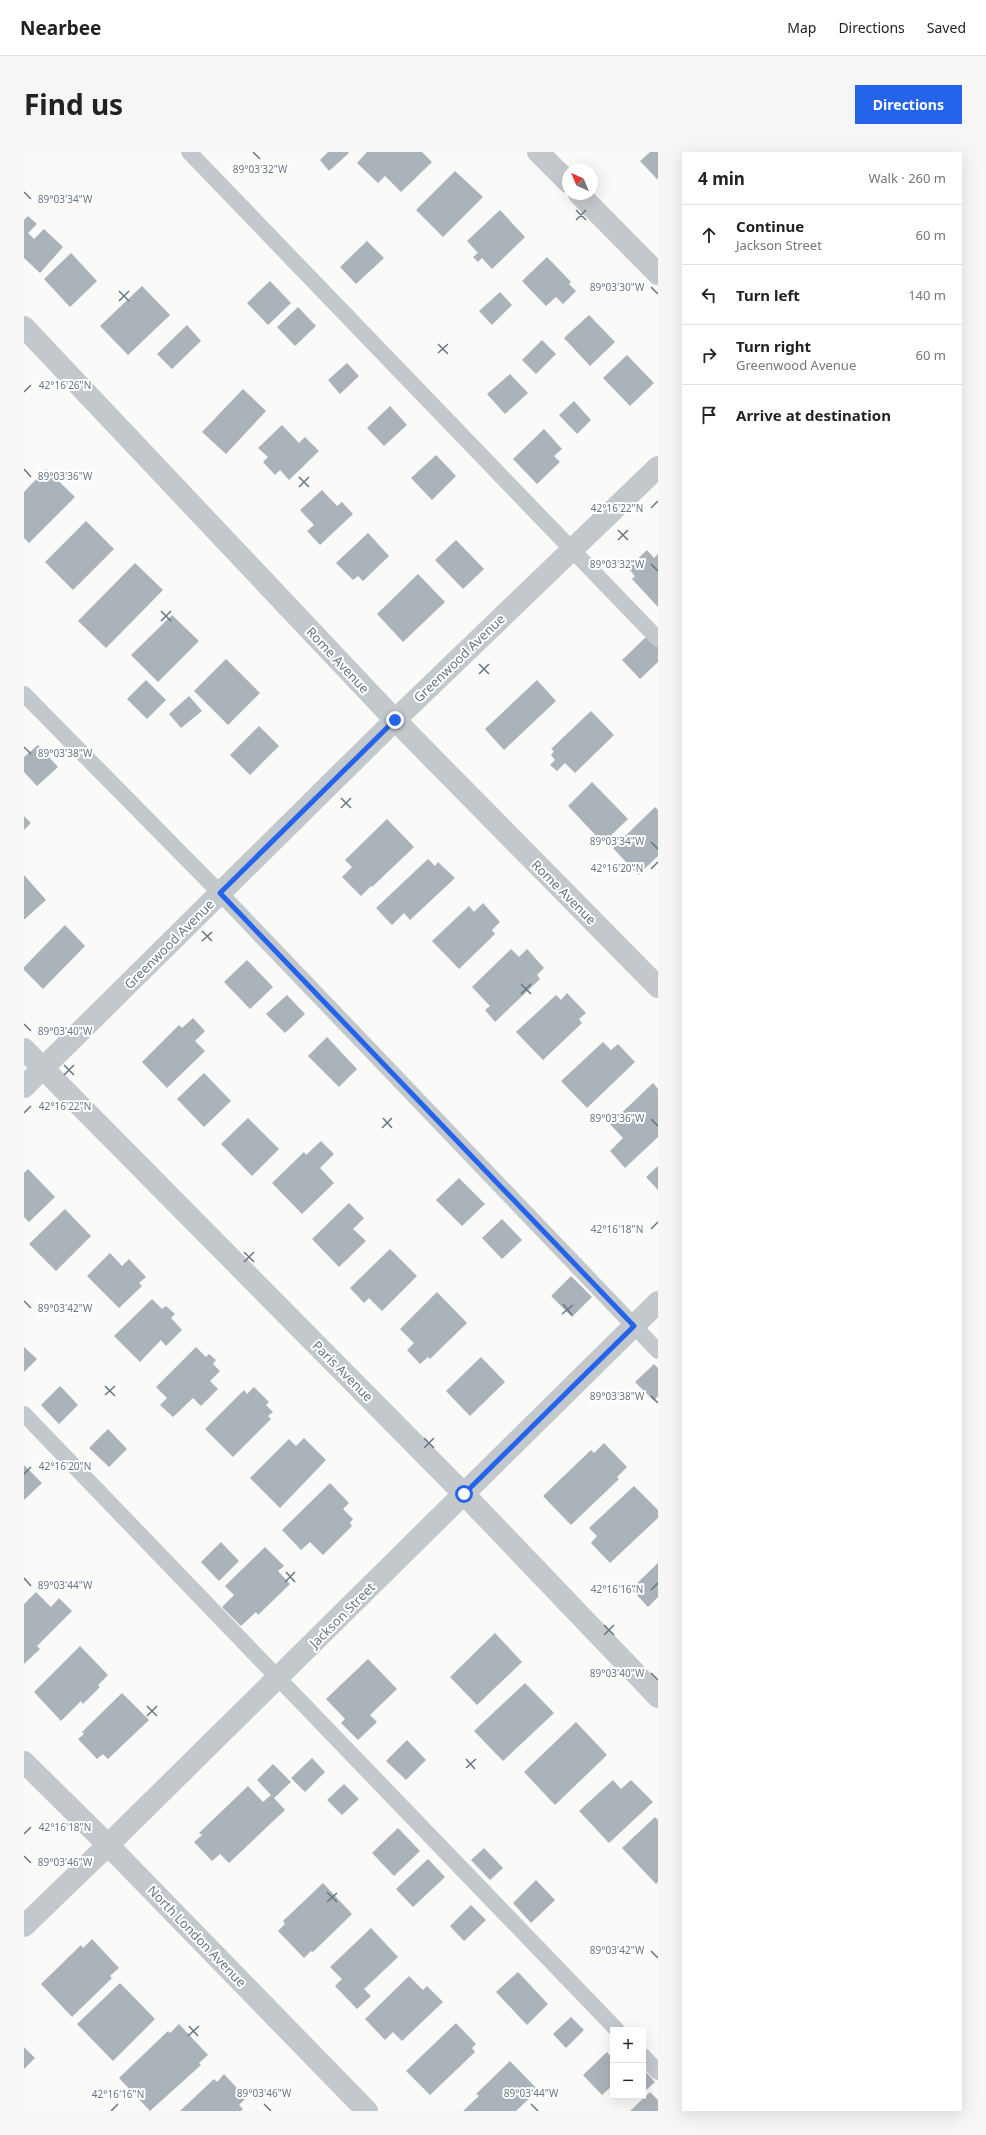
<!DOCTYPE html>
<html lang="en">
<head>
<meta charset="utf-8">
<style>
	:root { --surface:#fff; --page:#f6f6f6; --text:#222; --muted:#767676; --line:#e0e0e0; --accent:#2563eb }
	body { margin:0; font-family:"Noto Sans",sans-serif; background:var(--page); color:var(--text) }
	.controls { position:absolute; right:12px; bottom:12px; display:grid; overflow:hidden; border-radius:0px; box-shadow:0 4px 16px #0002 }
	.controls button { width:36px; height:36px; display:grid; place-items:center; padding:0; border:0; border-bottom:1px solid var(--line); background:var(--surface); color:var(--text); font:20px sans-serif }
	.compass { position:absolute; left:538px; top:12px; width:36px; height:36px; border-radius:50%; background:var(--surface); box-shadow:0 4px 16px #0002; rotate:316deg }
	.stop { position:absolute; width:12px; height:12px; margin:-9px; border:3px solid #2563eb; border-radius:50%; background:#fff }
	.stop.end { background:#2563eb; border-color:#fff; box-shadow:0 1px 4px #0008 }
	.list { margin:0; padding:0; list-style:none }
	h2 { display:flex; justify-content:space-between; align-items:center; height:52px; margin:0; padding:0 16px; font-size:17px }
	h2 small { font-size:13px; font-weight:400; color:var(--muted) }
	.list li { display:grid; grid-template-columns:26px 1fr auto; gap:12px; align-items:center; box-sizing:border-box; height:60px; padding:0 16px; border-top:1px solid var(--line) }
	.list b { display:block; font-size:15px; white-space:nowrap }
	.list p { margin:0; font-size:13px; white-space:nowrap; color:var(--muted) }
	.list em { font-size:13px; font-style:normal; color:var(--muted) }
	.icon { flex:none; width:22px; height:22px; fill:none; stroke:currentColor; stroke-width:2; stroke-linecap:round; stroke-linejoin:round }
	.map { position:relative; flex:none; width:634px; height:1959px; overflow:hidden; border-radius:0px }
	header { display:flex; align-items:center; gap:24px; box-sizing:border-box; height:56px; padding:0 20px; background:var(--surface); border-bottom:1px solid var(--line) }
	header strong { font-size:19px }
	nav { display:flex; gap:22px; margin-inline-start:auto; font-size:14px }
	.intro { display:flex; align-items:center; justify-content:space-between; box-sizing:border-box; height:96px; padding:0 24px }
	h1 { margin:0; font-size:28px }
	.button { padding:10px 18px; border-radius:0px; background:var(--accent); color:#fff; font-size:14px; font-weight:700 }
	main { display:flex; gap:24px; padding:0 24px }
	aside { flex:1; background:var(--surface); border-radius:0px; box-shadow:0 4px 16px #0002 }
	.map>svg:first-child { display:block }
</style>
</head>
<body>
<header>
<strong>Nearbee</strong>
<nav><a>Map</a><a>Directions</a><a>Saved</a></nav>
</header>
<div class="intro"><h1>Find us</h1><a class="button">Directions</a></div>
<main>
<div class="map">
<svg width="634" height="1959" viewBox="0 0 634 1959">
	<rect width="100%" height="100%" fill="#fafaf8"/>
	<path fill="#aab3b9" d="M304,0H324L325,1L305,19L296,8Z
		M343,0H398L408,10L377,40L361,24L354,31L333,11Z
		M626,0H634V28L616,9Z
		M431,19L459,45L419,85L392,58Z
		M476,58L501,85L468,117L458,106L454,110L449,105L454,101L443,89Z
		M4,64L13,72L4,81L10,87L20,77L39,95L16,121L0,106V68Z
		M343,89L360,106L332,132L316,115Z
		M47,101L73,129L46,155L20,127Z
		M523,105L547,130L545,132L552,139L539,152L532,145L522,154L498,129Z
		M246,129L267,151L244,173L223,151Z
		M118,134L146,163L104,203L76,174Z
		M476,140L488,153L468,173L455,159Z
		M274,155L292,174L271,194L253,175Z
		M565,163L591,190L566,214L540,186Z
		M163,173L177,189L148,217L133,202Z
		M518,188L532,202L512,222L498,208Z
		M603,203L630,231L606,254L579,226Z
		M323,211L335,224L316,242L304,228Z
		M486,222L504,241L481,262L463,242Z
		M219,237L242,259L202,302L178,280Z
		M550,249L567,268L553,282L535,263Z
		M366,254L383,273L360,294L343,276Z
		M258,273L275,291L281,285L295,299L265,328L256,318L251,323L239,310L244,305L234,296Z
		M520,277L538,297L530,304L536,310L513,332L489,307Z
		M412,303L432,324L408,348L387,326Z
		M22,317L51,345L5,391L0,386V340Z
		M298,338L313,354L318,350L329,362L296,393L283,379L290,373L276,358Z
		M62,369L90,397L49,438L21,410Z
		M344,381L365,404L339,429L334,424L329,428L312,411Z
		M432,388L460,417L439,437L411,408Z
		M623,398L630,406L634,402V455L608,427L611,424L604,416Z
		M111,411L139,438L82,496L54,469Z
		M394,422L421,450L379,490L353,462Z
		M148,463L175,489L134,530L107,503Z
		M623,484L634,495V510L616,527L598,508Z
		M202,507L236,541L204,573L170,539Z
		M122,528L142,548L123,567L103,547Z
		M513,528L532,549L480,598L461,577Z
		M165,544L178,559L157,576L145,562Z
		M567,559L590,583L551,621L541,611L533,619L526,613L531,608L527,603L530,599L527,597Z
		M235,574L255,594L226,623L206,603Z
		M14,593L34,615L13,634L0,620V605Z
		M568,630L604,667L579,691L544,654Z
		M631,655L634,658V704L614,723L589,696Z
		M0,664L7,671L0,678Z
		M363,667L390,695L348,735L347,734L337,744L318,725L328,715L321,708Z
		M404,707L411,714L414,710L431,726L386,768L380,761L368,773L352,756Z
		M0,723L22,748L1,767H0Z
		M459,751L476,770L468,778L471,782L435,817L408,789L445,754L450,760Z
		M41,773L61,794L19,837L0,818V815Z
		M487,797L495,805L503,797L520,816L513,823L516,827L471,870L461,858L466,854L448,835Z
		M223,808L249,835L226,857L200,830Z
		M543,841L562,861L555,867L558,871L519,908L492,880L532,843L537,848Z
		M263,843L281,862L261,881L242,862Z
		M169,866L181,879L171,889L181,899L143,936L118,910L155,873L158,876Z
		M303,885L333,917L315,935L284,904Z
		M579,890L587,898L594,892L611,910L563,956L537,929Z
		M180,921L207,949L180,975L153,947Z
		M629,931L634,937V985L601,1016L586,999L599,986L586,972Z
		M224,966L255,997L228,1024L197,992Z
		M297,989L310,1002L296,1016L310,1031L278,1062L248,1031L280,1000L282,1003Z
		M634,1014V1038L622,1025Z
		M4,1017L31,1045L5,1070L0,1065V1021Z
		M435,1026L461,1052L438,1074L412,1048Z
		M325,1051L340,1066L329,1077L342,1089L315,1115L288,1087Z
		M41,1057L67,1084L32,1119L5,1092Z
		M478,1067L498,1088L478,1107L458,1086Z
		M366,1097L393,1124L358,1159L345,1146L340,1151L326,1136Z
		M86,1101L98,1114L105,1107L122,1125L115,1131L118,1134L95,1156L63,1124Z
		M547,1124L568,1145L548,1165L527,1144Z
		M413,1140L443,1171L406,1207L404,1205L396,1212L383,1198L390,1191L376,1177Z
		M128,1147L138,1157L142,1154L151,1162L147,1166L158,1178L142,1194L137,1188L116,1210L90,1184Z
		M0,1195L13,1207L0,1220Z
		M172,1195L182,1205L185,1202L192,1208L189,1212L196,1219L186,1229L194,1237L177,1254L169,1246L149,1265L136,1253L143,1246L132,1235Z
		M457,1205L481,1230L446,1264L422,1239Z
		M630,1212L634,1216V1244L630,1249L611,1230Z
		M36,1234L54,1253L35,1272L17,1253Z
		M230,1235L245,1250L242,1253L249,1260L244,1264L247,1267L209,1305L181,1277L220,1238L223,1242Z
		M84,1277L103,1297L85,1315L65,1296Z
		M280,1286L302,1308L256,1356L226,1326L265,1287L272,1294Z
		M580,1291L603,1315L593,1325L595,1327L547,1373L519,1344L567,1298L570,1301Z
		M0,1313L18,1331L0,1348Z
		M306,1331L325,1351L319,1357L329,1367L326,1371L328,1374L299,1403L286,1390L277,1398L258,1378Z
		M610,1334L634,1358V1366L586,1411L567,1391L573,1384L565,1376Z
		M197,1390L215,1409L195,1429L177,1410Z
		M241,1395L260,1414L254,1419L266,1432L234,1463L232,1460L217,1474L198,1455L210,1443L201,1434Z
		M634,1411V1445L624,1455L607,1437Z
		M12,1440L27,1455L35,1446L48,1459L13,1494L16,1497L0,1512V1452Z
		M471,1481L498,1510L453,1553L426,1525Z
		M56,1494L84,1523L74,1533L76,1535L59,1552L57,1549L37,1569L10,1540Z
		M344,1507L373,1537L346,1563L353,1570L334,1588L317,1571L321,1567L302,1547Z
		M501,1531L530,1561L479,1609L450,1579Z
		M98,1541L125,1568L84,1607L79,1602L73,1607L54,1587L60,1582L58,1580Z
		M552,1570L583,1603L531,1653L500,1620Z
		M383,1588L402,1608L382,1628L362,1609Z
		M288,1606L301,1620L281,1640L267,1626Z
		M249,1612L267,1630L250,1646L261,1658L205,1711L196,1702L188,1709L170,1690L178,1683L175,1681L224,1634L239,1650L247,1643L233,1628Z
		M589,1628L597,1637L607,1628L629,1650L585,1691L555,1659Z
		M320,1632L335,1647L318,1663L303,1648Z
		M631,1665L634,1668V1730L632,1732L598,1696Z
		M374,1676L396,1699L370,1724L348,1701Z
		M460,1696L479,1716L466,1728L447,1708Z
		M404,1707L421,1725L389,1755L372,1737Z
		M512,1728L531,1748L507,1771L489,1751Z
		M299,1731L328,1762L289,1800L287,1799L280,1806L254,1779L261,1772L259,1769Z
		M447,1753L462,1768L440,1789L426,1774Z
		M347,1776L374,1805L340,1837L347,1844L333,1857L311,1834L318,1827L306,1815Z
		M68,1787L95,1816L86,1824L88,1826L48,1865L17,1832L57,1793L59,1796Z
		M494,1820L524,1852L503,1873L472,1840Z
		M385,1824L399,1838L403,1834L419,1850L378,1889L369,1880L361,1888L341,1867Z
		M96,1831L131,1867L89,1909L53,1872Z
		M547,1865L560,1878L542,1896L529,1882Z
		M432,1871L452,1892L448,1896L451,1900L406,1943L382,1919Z
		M155,1872L184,1903L175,1911L177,1913L126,1959L95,1926L144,1879L146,1881Z
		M0,1895L11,1906L0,1917Z
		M583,1900L589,1907V1933L578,1943L559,1923Z
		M486,1909L514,1938L492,1959H439L455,1944L452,1942Z
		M619,1917L631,1930L619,1941Z
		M200,1922L222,1946L215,1953L219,1957L217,1959H156L190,1927L193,1930Z
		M626,1940L634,1948V1959H606Z"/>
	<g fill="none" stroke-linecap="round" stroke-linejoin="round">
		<path stroke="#c3c8cc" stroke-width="16" d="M165,0L634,487
			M0,542L196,741L634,1199
			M0,1262L593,1878
			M619,1904L634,1920"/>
		<path stroke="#c3c8cc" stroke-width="22" d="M514,0L544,30
			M555,42L634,122
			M0,175L371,568L634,835
			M0,897L440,1342L634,1545
			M0,935L371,568L634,315
			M0,1610L84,1693L343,1959
			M0,1774L84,1693L634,1150"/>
	</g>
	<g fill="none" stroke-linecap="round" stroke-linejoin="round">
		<path stroke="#2563eb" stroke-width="5" d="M371,568L196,741L610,1174L440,1342"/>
	</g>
	<path fill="none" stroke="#657683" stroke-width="1.5" d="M229,0L236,7M0,40L7,47M552,58L562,68M552,68L562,58M627,135L634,142M95,139L105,149M95,149L105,139M414,192L424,202M414,201L424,192M0,240L7,233M0,317L7,325M275,325L285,335M275,335L285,325M627,356L634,349M594,378L604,388M594,388L604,378M627,412L634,419M137,459L147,469M137,469L147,459M455,512L465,522M455,522L465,512M0,595L7,602M317,646L327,656M317,656L327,646M627,690L634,697M627,717L634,710M178,779L188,789M178,789L188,780M497,832L507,842M497,842L507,832M0,872L7,879M40,913L50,923M40,923L50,913M0,961L7,954M359,966L368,976M627,967L634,974M358,976L368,966M627,1077L634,1070M220,1100L230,1110M220,1110L230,1100M0,1149L7,1156M539,1152L548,1163M538,1162L549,1153M81,1234L91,1244M81,1243L91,1234M627,1244L634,1251M400,1286L410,1296M400,1296L410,1286M0,1322L7,1315M262,1420L271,1430M0,1426L7,1434M261,1430L271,1420M627,1438L634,1431M580,1473L590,1483M580,1483L590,1473M627,1521L634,1528M123,1554L133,1564M123,1564L133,1554M442,1607L451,1617M442,1616L452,1607M0,1682L7,1675M0,1704L7,1711M303,1740L313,1750M303,1750L313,1741M627,1799L634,1806M165,1874L174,1884M164,1884L175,1874M240,1952L247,1959M507,1952L514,1959M87,1959L94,1952"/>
	<g text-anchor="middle" stroke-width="4" stroke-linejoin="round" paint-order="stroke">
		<g font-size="13" fill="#657683" stroke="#fff">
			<text transform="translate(435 506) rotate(-44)" y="5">Greenwood Avenue</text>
			<text transform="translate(314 508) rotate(47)" y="5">Rome Avenue</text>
			<text transform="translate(540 740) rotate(45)" y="5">Rome Avenue</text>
			<text transform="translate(145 792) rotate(-45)" y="5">Greenwood Avenue</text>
			<text transform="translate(319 1219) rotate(45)" y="5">Paris Avenue</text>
			<text transform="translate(318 1463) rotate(-45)" y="5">Jackson Street</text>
			<text transform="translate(173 1784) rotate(46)" y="5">North London Avenue</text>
		</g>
	</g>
	<g font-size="10" text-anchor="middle" fill="#657683" stroke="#fff" stroke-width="4" stroke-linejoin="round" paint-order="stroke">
		<text x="236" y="21">89°03'32"W</text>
		<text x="41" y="51">89°03'34"W</text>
		<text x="593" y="139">89°03'30"W</text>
		<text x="41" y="237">42°16'26"N</text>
		<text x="41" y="328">89°03'36"W</text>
		<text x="593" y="360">42°16'22"N</text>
		<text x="593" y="416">89°03'32"W</text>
		<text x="41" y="605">89°03'38"W</text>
		<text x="593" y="693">89°03'34"W</text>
		<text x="593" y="720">42°16'20"N</text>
		<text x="41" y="883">89°03'40"W</text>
		<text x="41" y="958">42°16'22"N</text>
		<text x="593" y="970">89°03'36"W</text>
		<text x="593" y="1081">42°16'18"N</text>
		<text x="41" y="1160">89°03'42"W</text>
		<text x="593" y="1248">89°03'38"W</text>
		<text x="41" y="1318">42°16'20"N</text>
		<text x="41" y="1437">89°03'44"W</text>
		<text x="593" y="1441">42°16'16"N</text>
		<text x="593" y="1525">89°03'40"W</text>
		<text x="41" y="1679">42°16'18"N</text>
		<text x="41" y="1714">89°03'46"W</text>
		<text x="593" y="1802">89°03'42"W</text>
		<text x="240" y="1945">89°03'46"W</text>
		<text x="507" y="1945">89°03'44"W</text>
		<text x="94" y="1946">42°16'16"N</text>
	</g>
</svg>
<div class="controls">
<button>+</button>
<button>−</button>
</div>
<svg class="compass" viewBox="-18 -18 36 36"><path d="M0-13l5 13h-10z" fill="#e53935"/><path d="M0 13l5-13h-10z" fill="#767676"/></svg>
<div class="stop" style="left:440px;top:1342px"></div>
<div class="stop end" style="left:371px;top:568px"></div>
</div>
<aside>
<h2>4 min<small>Walk · 260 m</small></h2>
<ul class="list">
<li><svg class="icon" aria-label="ahead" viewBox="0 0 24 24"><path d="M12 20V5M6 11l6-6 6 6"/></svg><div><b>Continue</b><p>Jackson Street</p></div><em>60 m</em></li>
<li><svg class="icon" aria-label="left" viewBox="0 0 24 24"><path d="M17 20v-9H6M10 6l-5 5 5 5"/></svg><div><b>Turn left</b></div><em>140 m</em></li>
<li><svg class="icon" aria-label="right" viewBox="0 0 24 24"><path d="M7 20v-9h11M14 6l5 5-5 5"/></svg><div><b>Turn right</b><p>Greenwood Avenue</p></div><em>60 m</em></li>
<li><svg class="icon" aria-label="arrive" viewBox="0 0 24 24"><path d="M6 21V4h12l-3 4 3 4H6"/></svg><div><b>Arrive at destination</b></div></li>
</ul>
</aside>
</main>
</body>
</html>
